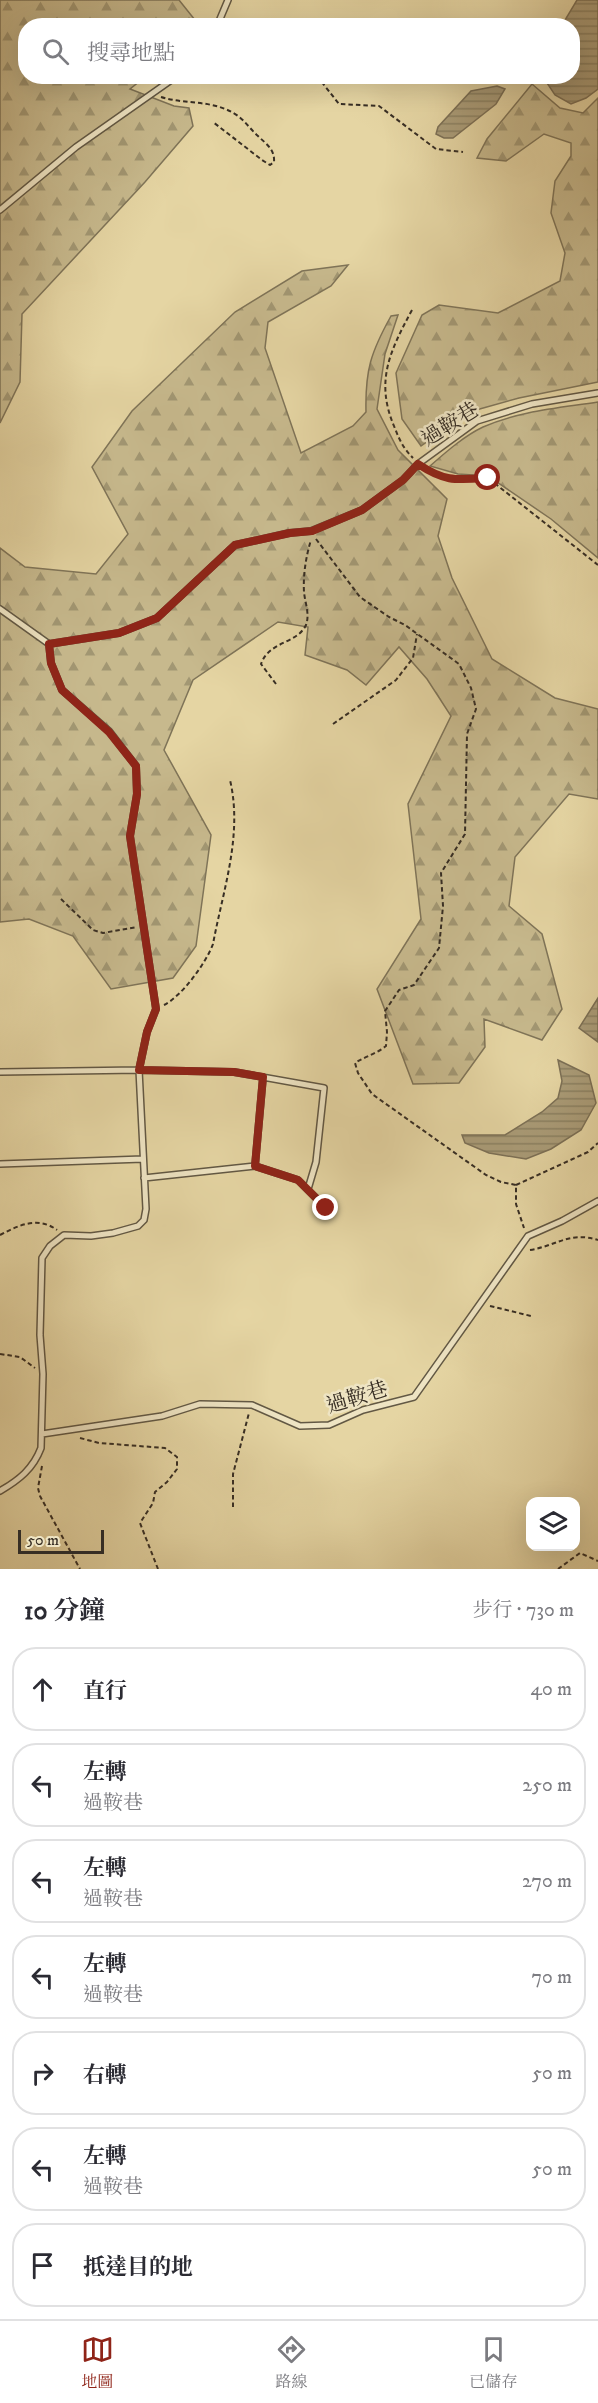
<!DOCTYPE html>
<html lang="zh-TW">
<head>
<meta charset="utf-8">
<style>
	:root { --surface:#fff; --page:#f2f2f3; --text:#2b2b33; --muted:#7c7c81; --line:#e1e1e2; --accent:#8f2418 }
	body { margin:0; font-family:"IM FELL DW Pica","Noto Serif TC",serif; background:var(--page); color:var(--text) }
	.controls { position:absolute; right:18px; bottom:18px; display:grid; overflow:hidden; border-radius:12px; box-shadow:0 6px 24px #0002 }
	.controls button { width:54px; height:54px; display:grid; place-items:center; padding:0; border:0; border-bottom:2px solid var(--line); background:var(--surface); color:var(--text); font:30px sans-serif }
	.scale { position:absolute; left:18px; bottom:15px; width:86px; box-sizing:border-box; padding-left:6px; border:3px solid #372e24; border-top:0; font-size:16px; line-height:21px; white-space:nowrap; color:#372e24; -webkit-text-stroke:4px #eee4c3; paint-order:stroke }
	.stop { position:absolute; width:18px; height:18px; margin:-14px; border:4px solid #8f2418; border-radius:50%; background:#fff }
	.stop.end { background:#8f2418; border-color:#fff; box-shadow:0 2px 6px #0008 }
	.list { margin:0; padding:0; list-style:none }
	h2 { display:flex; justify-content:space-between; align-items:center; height:78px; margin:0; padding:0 24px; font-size:26px }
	h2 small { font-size:20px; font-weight:400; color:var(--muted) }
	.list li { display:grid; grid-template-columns:39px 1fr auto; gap:18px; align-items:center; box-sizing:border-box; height:84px; margin:0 12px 12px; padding:0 12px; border:2px solid var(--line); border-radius:24px }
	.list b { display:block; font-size:22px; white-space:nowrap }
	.list p { margin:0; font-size:20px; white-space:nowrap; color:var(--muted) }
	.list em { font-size:20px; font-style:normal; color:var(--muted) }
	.icon { flex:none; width:33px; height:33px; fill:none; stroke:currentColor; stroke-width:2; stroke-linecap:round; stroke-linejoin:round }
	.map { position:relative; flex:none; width:598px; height:1569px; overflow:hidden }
	.search { position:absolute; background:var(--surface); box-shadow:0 6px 24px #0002; left:18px; right:18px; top:18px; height:66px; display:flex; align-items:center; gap:15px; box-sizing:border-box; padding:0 21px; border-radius:24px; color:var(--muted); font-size:22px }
	.sheet { height:750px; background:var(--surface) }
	nav { display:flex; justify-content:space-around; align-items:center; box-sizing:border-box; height:84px; border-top:2px solid var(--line); background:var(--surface); font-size:16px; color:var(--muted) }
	nav a { display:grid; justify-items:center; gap:3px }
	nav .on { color:var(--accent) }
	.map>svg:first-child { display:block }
</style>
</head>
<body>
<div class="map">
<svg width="598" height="1569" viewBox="0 0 598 1569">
	<defs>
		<pattern id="forest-firs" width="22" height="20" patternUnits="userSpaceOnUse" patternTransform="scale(1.5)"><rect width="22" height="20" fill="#c7b98d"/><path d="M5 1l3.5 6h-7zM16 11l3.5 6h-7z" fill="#a29773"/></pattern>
		<pattern id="water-rules" width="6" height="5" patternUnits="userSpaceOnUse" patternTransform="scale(1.5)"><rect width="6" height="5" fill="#aa9c78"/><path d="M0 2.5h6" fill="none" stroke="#8b8062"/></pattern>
	</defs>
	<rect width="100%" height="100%" fill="#e5d5a3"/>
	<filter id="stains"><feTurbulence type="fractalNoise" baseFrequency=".00333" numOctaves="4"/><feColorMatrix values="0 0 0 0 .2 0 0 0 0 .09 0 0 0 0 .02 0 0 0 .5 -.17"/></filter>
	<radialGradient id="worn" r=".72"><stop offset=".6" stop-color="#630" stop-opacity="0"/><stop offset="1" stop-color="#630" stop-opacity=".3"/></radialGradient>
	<path fill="url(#forest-firs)" stroke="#7f7458" stroke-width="1.5" d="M0,0H179L199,25L26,26V76L145,77L130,89L174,106L189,108L193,126L145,182L22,314L20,382L0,423Z
		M532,84L560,108L583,113L598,98V382L519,398L469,412L421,446L402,419L396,373L422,315L439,305L498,313L560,281L565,253L551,213L555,181L571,156V143L544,134L506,161L477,158L487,139Z
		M348,265L331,286L268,322L265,348L301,453L353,426L366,412C365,370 371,352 391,316L398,315L385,354L377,409L398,450L447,499L438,536L452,578L492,659L555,698L598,709V799L569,794L515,857L509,906L542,934L562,1009L542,1040L484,1019L485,1047L459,1083L413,1084L377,989L421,919L408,804L451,716L427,679L399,647L366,685L347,670L305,655L308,627L278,622L193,680L164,750L211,835L196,946L173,978L111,989L73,936L29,919L0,922V548L25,567L96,574L128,534L92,467L132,411L235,312L302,271Z
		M598,402V558L551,519L488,476L458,474L430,466C446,452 464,436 483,427C519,411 560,408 598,402Z"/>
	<path fill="url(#water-rules)" stroke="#7c7056" stroke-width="1.5" d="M577,0H598V89L586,98L571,104L555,95L543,77L572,76V26L562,25Z
		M497,86L505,89L496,104L453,138H444L436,134L438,127L471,91Z
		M598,998V1042L579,1028Z
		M558,1060L589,1075L596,1103L581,1130L551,1149L526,1159L489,1153L465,1143L462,1135H505L542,1112L558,1098L562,1081Z"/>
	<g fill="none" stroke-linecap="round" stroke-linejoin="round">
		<defs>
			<path id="lane" d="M217,26L228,0
				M0,210L76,147L177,76
				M0,609L49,644L51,663L62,690L109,731L136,766L137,794L130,836L156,1009L147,1032L139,1070L146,1209L144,1220L138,1226L113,1233L91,1236L64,1235L50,1246L42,1258L40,1335L43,1374L41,1448C33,1469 19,1480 0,1491
				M49,644L119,633L157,618L235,545L289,533L311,531L362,510L403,480L418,464L477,421L532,404L598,393
				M0,1072L139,1070L234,1072L324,1088L316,1162L308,1189
				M0,1164L143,1159
				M255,1166L263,1077
				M144,1178L255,1166L298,1180L326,1208
				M42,1434L162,1416L200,1404L252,1405L300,1426L329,1425L363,1410L414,1397L528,1236L562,1221L598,1201"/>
		</defs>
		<use href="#lane" stroke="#625844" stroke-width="8"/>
		<path stroke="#372e24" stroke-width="2" stroke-dasharray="4.5 3" stroke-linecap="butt" d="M317,76L339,104L379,106L436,149L463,152
			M161,97C187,105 214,99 238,116C245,121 251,130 258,136C266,144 275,149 274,162L270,165L262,160L213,122
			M412,310C390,351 375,381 394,426C399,439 403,448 413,458
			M424,468C445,483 463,480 488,478L598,565
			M316,539L360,597L389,617L405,625L459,664L471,688L476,709L467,734L465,834L441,873L443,906L439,948L414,985L399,990L385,1011L387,1032L386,1046C376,1054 366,1056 355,1063L358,1073L372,1094L486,1175L501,1182L516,1185V1204L524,1228
			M276,684L261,664C269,641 297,644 306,625C310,614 305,603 304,592C303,575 306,556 311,540
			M333,724L396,680L413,658L417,634
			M61,899L93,930L103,933L137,927
			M164,1005C182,996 206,963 213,944C223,890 243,835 230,780
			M516,1185L588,1152L598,1143
			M0,1235C19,1225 38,1216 57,1230
			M530,1250C556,1246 569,1231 598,1240
			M490,1306L531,1316
			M0,1354L20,1357L35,1368
			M80,1438L99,1443L165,1448L177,1457V1469L167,1482L155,1492L153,1503L140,1523L158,1569
			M42,1466L38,1488L40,1496L80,1569
			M233,1507V1474L249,1413
			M558,1569L580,1553L598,1561"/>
		<use href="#lane" stroke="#eee4c3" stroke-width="5"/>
	</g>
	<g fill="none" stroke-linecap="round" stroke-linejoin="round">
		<path stroke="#8f2418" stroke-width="8" d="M326,1208L298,1180L255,1166L263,1077L234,1072L139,1070L147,1032L156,1009L130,836L137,794L136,766L109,732L62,690L51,663L49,644L119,633L157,618L235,545L290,533L312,531L362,510L403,480L418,464C445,482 456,480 488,478"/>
	</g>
	<g text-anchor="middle" stroke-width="5" stroke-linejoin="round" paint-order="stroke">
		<g font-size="21" fill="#372e24" stroke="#eee4c3">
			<text transform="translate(450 424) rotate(-32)" y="7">過鞍巷</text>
			<text transform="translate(357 1397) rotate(-17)" y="7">過鞍巷</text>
		</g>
	</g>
	<rect width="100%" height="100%" filter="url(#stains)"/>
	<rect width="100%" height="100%" fill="url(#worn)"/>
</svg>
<div class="controls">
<button><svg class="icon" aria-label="layers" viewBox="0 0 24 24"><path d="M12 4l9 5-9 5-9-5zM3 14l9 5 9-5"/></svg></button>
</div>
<div class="scale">50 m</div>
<div class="stop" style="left:488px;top:478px"></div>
<div class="stop end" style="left:326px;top:1208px"></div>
<div class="search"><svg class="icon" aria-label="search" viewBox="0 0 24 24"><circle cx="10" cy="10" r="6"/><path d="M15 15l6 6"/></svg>搜尋地點</div>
</div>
<section class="sheet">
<h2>10 分鐘<small>步行 · 730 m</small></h2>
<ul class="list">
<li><svg class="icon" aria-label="ahead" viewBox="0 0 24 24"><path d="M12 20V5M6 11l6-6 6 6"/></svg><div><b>直行</b></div><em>40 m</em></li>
<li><svg class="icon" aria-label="left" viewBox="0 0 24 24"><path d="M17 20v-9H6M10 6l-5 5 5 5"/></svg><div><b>左轉</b><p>過鞍巷</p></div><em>250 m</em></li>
<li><svg class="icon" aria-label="left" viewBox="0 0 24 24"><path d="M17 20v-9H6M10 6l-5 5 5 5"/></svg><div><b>左轉</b><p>過鞍巷</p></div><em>270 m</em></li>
<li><svg class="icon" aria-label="left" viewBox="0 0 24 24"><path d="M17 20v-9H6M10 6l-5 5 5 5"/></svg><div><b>左轉</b><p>過鞍巷</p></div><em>70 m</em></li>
<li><svg class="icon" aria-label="right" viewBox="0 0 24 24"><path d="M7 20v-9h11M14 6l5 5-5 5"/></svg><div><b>右轉</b></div><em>50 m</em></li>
<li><svg class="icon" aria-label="left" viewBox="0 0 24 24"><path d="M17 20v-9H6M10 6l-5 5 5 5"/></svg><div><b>左轉</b><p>過鞍巷</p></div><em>50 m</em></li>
<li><svg class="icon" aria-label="arrive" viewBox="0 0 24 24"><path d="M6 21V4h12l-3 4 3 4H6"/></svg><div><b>抵達目的地</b></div></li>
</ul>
</section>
<nav>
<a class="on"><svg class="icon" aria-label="map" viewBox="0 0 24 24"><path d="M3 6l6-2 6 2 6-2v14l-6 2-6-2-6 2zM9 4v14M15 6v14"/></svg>地圖</a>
<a><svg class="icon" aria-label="directions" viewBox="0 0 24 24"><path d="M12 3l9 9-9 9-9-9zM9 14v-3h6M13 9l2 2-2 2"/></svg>路線</a>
<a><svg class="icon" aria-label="saved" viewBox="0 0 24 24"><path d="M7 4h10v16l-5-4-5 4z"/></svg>已儲存</a>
</nav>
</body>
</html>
